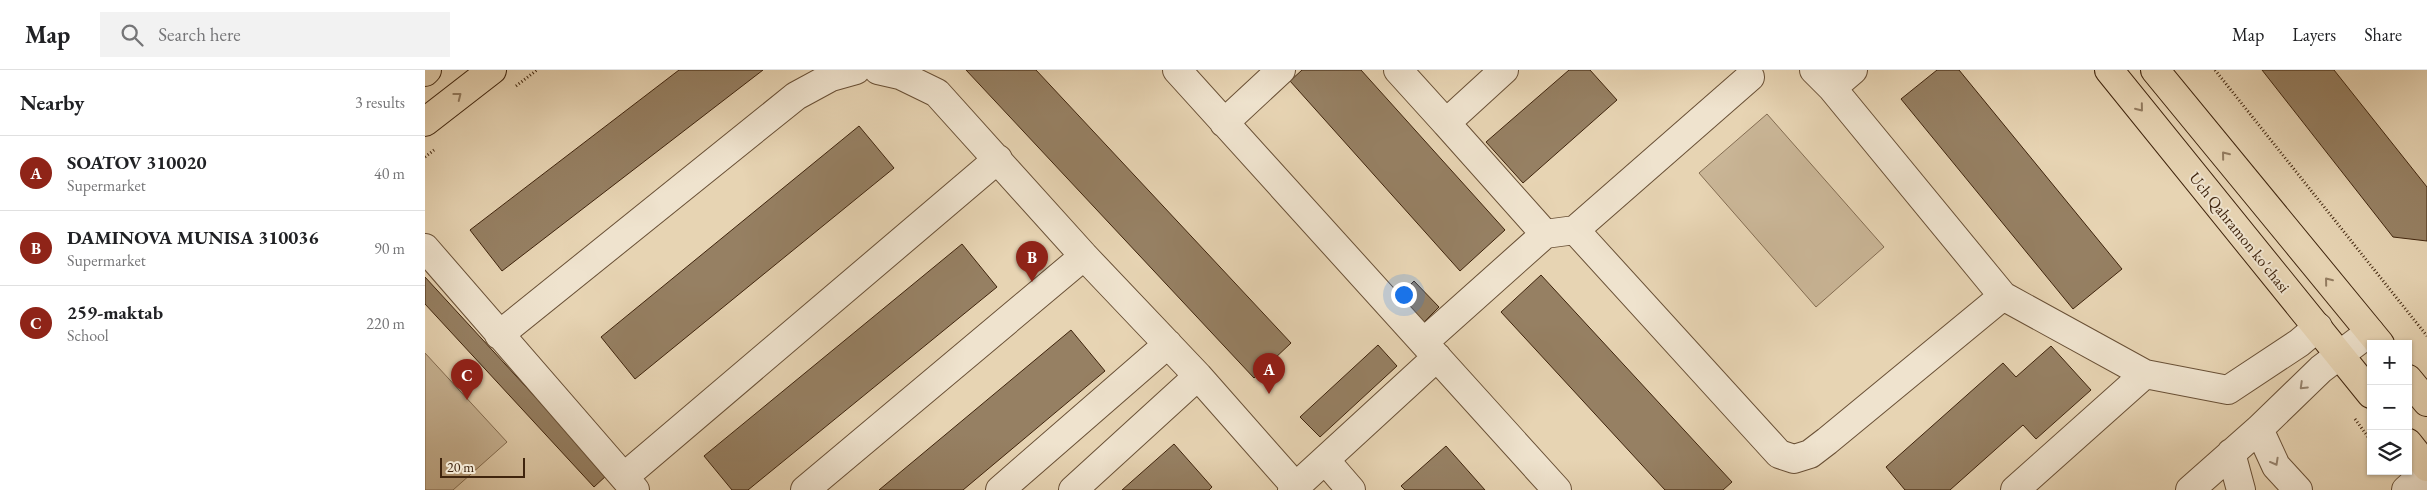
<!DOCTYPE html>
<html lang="en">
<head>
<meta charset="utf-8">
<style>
	:root { --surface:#fff; --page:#f2f2f2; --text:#202124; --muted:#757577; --line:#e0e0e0; --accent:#8f2418 }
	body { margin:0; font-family:"EB Garamond",serif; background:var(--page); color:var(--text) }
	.controls { position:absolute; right:15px; bottom:15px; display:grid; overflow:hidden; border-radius:0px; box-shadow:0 1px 4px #0004 }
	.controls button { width:45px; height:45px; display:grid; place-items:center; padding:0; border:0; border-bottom:1px solid var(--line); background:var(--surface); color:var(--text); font:25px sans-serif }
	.scale { position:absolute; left:15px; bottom:12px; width:85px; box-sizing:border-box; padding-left:5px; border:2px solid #3f240d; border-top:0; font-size:14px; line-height:18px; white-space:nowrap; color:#3f240d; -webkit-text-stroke:4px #efe3ce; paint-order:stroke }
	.you { position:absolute; left:978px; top:224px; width:18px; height:18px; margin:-12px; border:4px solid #fff; border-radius:50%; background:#1a73e8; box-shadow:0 0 0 8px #1a73e833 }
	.badge { display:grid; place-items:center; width:32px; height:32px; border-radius:50%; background:var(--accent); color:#fff; font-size:16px; font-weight:700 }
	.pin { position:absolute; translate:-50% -41px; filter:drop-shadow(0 1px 2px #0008) }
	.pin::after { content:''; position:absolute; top:26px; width:18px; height:15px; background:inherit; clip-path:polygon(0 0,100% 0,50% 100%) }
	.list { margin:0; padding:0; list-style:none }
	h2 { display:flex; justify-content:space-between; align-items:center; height:65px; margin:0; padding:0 20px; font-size:21px }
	h2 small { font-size:16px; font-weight:400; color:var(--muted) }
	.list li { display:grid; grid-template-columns:32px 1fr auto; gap:15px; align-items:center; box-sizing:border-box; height:75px; padding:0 20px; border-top:1px solid var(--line) }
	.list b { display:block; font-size:19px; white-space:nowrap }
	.list p { margin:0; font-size:16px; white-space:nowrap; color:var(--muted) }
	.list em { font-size:16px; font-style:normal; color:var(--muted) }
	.icon { flex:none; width:28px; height:28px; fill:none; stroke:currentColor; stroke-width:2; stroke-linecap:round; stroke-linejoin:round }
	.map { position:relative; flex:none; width:2002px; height:420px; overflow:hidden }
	header { display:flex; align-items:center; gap:30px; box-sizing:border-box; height:70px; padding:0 25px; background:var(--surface); border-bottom:1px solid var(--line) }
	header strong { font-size:24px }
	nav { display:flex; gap:28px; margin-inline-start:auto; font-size:18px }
	.search { width:350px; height:45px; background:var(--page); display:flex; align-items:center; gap:12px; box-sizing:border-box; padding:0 18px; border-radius:0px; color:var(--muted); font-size:19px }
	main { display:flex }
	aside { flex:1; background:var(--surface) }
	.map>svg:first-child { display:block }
</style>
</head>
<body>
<header>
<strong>Map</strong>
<div class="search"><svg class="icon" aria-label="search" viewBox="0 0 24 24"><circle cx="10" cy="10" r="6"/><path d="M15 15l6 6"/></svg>Search here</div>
<nav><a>Map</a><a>Layers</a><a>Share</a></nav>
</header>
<main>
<aside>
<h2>Nearby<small>3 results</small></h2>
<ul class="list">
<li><span class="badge">A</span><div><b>SOATOV 310020</b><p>Supermarket</p></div><em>40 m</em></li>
<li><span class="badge">B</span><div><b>DAMINOVA MUNISA 310036</b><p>Supermarket</p></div><em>90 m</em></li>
<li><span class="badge">C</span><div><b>259-maktab</b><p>School</p></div><em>220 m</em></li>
</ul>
</aside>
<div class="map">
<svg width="2002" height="420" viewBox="0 0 2002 420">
	<rect width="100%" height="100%" fill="#e7d4b3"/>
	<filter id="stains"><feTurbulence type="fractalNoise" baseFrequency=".004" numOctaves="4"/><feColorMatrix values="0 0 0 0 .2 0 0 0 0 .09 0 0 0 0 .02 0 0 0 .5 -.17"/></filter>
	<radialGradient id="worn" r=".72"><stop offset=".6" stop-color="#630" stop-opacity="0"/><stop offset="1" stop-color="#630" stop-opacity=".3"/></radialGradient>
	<path fill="#cab697" stroke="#846d52" d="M1342,44L1459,177L1391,237L1274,103Z
		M0,283L82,372L28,420H0Z"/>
	<path fill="#968063" stroke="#3f240d" d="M254,0H338L77,201L45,160Z
		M541,0H611L866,273L829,308Z
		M877,0H936L1080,160L1035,201L865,11Z
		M1144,0H1165L1192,30L1098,113L1061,72Z
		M1512,0H1534L1697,199L1648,239L1476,29Z
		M1837,0H1909L2002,117V171L1968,167Z
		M434,56L469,98L210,309L176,267Z
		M537,174L572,217L323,420H307L279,386Z
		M1116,205L1307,412L1298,420H1240L1076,242Z
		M0,207L182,405L169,417L0,234Z
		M989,211L1014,237L996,255L971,229Z
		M646,260L680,301L538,420H454Z
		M953,275L972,296L895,367L875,347Z
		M1626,276L1666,320L1611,369L1598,355L1525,420H1480L1461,397L1578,293L1591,307Z
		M749,374L787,417L784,420H697Z
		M1021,376L1060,420H980L976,416Z"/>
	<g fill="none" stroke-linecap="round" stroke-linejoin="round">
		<defs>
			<path id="minor" d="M453,0L475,5L512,23L659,186L773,306L871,417
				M752,0L1132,420
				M973,0L1021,53L1079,0
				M1389,0L1407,18L1578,226L1720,304
				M1407,18L1428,0
				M799,53L856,0
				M1021,53L1120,164
				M1150,160L1325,7
				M0,178L210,420
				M74,265L371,26L406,7L431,0
				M999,272L1120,164L1150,160L1354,384L1369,389L1385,384L1402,371L1578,226
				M1834,359L1851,396L1873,420
				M1806,383L1816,420
				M900,390L926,420
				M199,407L573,89
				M380,420L659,186
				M575,420L743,274
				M648,420L773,306
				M867,420L1012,287
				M1590,420L1720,304L1803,320L1874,273L1893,257
				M1765,420L1834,359L1896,299L1945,262
				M1981,420L2002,401"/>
			<path id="major" d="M1684,0L1946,324
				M1730,0L1955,274
				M0,2L2,0
				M0,52L67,0
				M1983,309L2002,332
				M1983,373L2002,397"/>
		</defs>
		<use href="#minor" stroke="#695036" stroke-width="30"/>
		<use href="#major" stroke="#3f240d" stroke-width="30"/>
		<path stroke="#3f240d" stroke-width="3" stroke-dasharray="1 2.5" stroke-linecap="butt" d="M1790,0L2002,266
			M91,16L112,0
			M0,87L9,80
			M1930,349L1946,371"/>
		<use href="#minor" stroke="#efe3ce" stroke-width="28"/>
		<use href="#major" stroke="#e7d4b3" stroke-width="28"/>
	</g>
	<defs><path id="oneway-chevron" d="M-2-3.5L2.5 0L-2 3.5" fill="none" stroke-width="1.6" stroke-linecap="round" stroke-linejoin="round" transform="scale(1.25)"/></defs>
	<g stroke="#937c60">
		<use href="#oneway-chevron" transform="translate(33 26) rotate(-38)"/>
		<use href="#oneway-chevron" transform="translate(1715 38) rotate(51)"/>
		<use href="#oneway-chevron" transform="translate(1800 85) rotate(-129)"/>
		<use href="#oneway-chevron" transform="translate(1903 211) rotate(-129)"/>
	</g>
	<g stroke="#97846e">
		<use href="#oneway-chevron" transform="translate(1878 316) rotate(136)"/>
		<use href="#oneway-chevron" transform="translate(1850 392) rotate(61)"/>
	</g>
	<g text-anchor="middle" stroke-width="4" stroke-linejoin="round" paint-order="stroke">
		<g font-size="16" fill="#3f240d" stroke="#efe3ce">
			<text transform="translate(1815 162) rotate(51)" y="6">Uch Qahramon ko'chasi</text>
		</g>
	</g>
	<rect width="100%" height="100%" filter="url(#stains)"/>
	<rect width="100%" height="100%" fill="url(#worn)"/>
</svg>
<div class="controls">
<button>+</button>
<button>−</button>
<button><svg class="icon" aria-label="layers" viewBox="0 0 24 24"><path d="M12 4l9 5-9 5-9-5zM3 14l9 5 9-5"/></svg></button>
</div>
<div class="scale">20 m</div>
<div class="you"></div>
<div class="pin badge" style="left:844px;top:324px">A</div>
<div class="pin badge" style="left:607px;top:212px">B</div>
<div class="pin badge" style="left:42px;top:330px">C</div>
</div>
</main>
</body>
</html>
